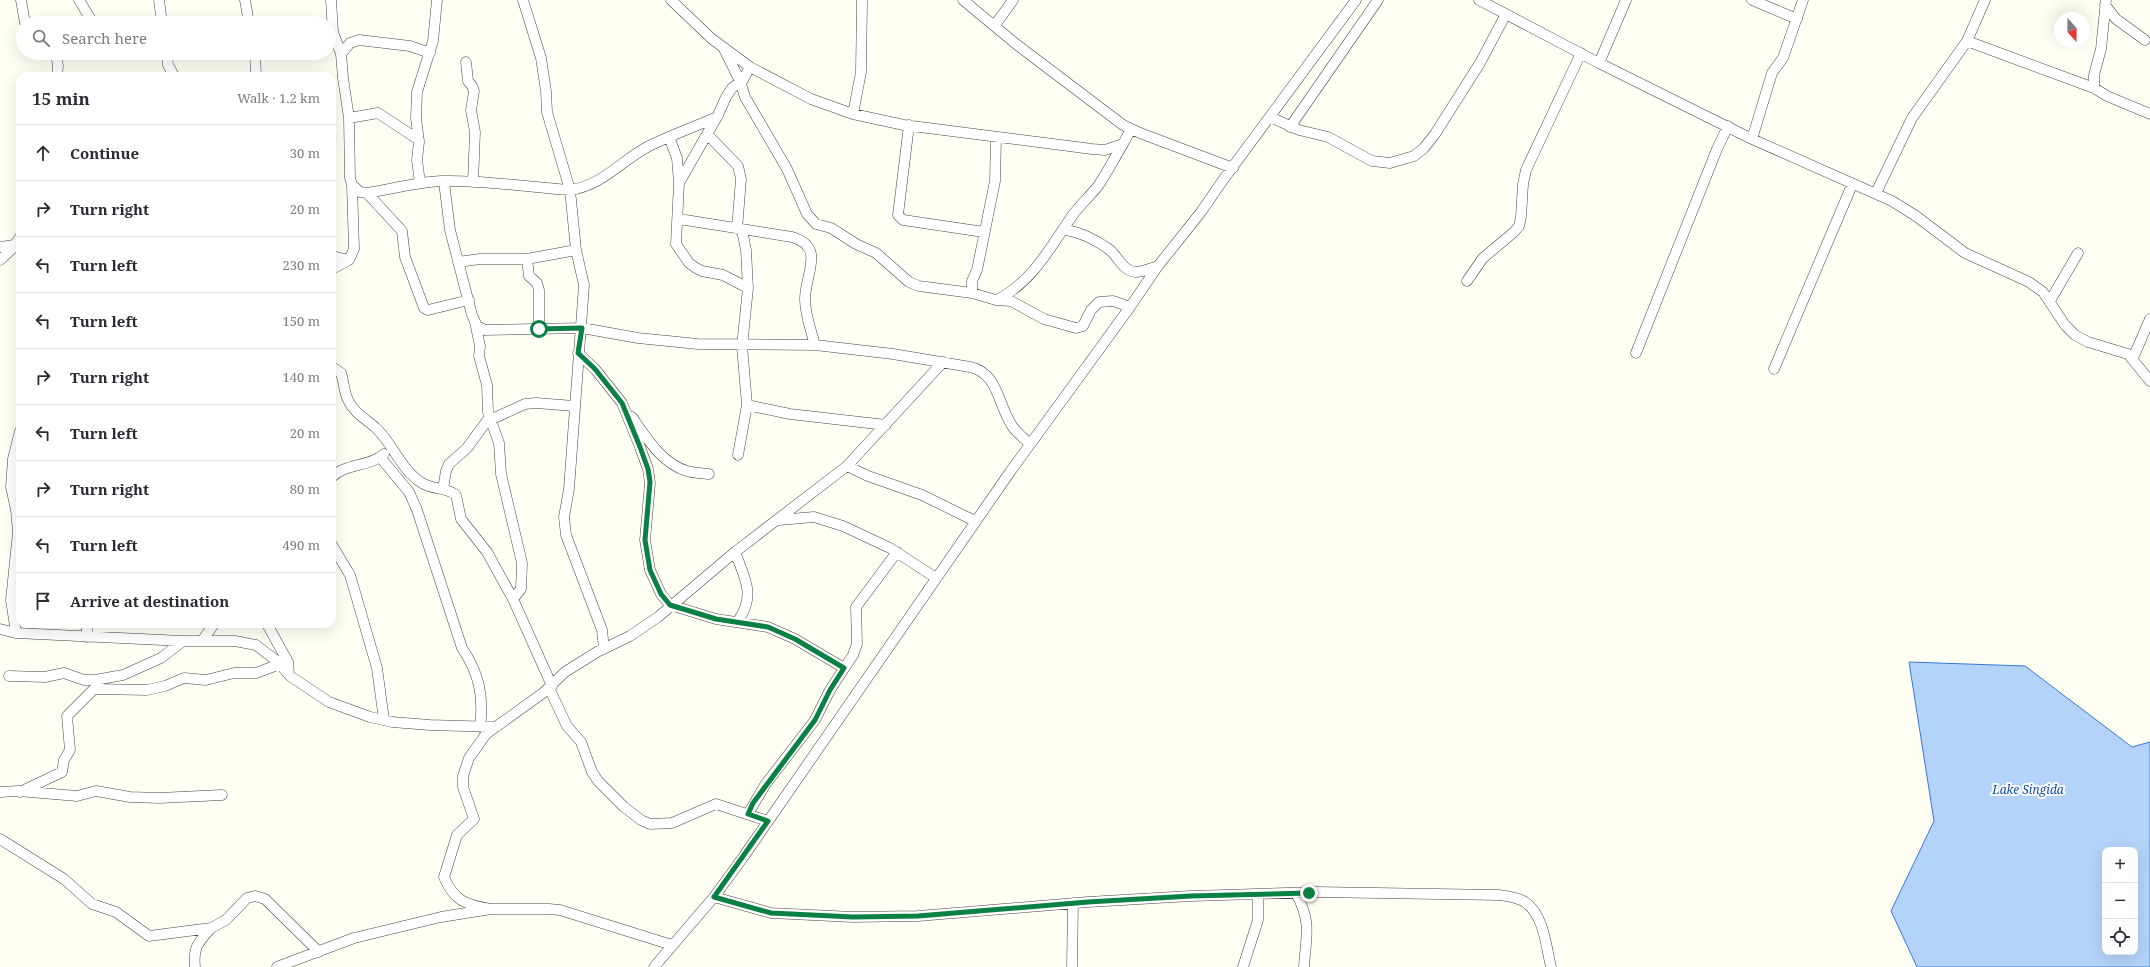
<!DOCTYPE html>
<html lang="en">
<head>
<meta charset="utf-8">
<style>
	:root { --surface:#fff; --page:#f2f2f3; --text:#2b2b33; --muted:#7c7c81; --line:#e1e1e2 }
	body { margin:0; font-family:"Noto Serif",serif; background:var(--page); color:var(--text) }
	.controls { position:absolute; right:12px; bottom:12px; display:grid; overflow:hidden; border-radius:8px; box-shadow:0 4px 16px #0002 }
	.controls button { width:36px; height:36px; display:grid; place-items:center; padding:0; border:0; border-bottom:1px solid var(--line); background:var(--surface); color:var(--text); font:20px sans-serif }
	.compass { position:absolute; left:2054px; top:12px; width:36px; height:36px; border-radius:50%; background:var(--surface); box-shadow:0 4px 16px #0002; rotate:160deg }
	.stop { position:absolute; width:12px; height:12px; margin:-9px; border:3px solid #0b8043; border-radius:50%; background:#fff }
	.stop.end { background:#0b8043; border-color:#fff; box-shadow:0 1px 4px #0008 }
	.list { margin:0; padding:0; list-style:none }
	h2 { display:flex; justify-content:space-between; align-items:center; height:52px; margin:0; padding:0 16px; font-size:17px }
	h2 small { font-size:13px; font-weight:400; color:var(--muted) }
	.list li { display:grid; grid-template-columns:26px 1fr auto; gap:12px; align-items:center; box-sizing:border-box; height:56px; padding:0 16px; border-top:1px solid var(--line) }
	.list b { display:block; font-size:15px; white-space:nowrap }
	.list em { font-size:13px; font-style:normal; color:var(--muted) }
	.icon { flex:none; width:22px; height:22px; fill:none; stroke:currentColor; stroke-width:2; stroke-linecap:round; stroke-linejoin:round }
	.map { position:relative; flex:none; width:2150px; height:967px; overflow:hidden }
	.search { position:absolute; background:var(--surface); box-shadow:0 4px 16px #0002; left:16px; top:16px; width:320px; height:44px; display:flex; align-items:center; gap:10px; box-sizing:border-box; padding:0 14px; border-radius:22px; color:var(--muted); font-size:15px }
	.panel { position:absolute; background:var(--surface); box-shadow:0 4px 16px #0002; left:16px; top:72px; width:320px; height:556px; border-radius:12px }
	.map>svg:first-child { display:block }
</style>
</head>
<body>
<div class="map">
<svg width="2150" height="967" viewBox="0 0 2150 967">
	<rect width="100%" height="100%" fill="#fffff4"/>
	<path fill="#b4d3fb" stroke="#3579d8" fill-rule="evenodd" d="M1909,662L2025,666L2132,747L2150,742V967H1917L1891,911L1934,821ZM2105,850H2135V952H2105Z"/>
	<g fill="none" stroke-linecap="round" stroke-linejoin="round">
		<defs>
			<path id="minor" d="M21,0L25,23
				M79,0L93,23
				M159,0L162,23
				M245,0L249,23
				M331,0L333,32L341,54L343,78L349,118L350,178L352,185L360,192L367,193C392,189 417,182 442,181C485,180 528,187 570,190C602,186 622,160 649,146C671,135 694,127 717,117
				M523,0L541,58L546,91L547,112L570,190L576,250L584,285L569,489L564,517L566,535L602,630L604,649
				M671,0L712,39L750,67L811,99L853,114L904,125L1092,149L1105,150L1123,144L1131,129
				M963,0L1016,44L1123,125L1140,133L1233,168
				M1479,0L1599,63L1752,139L1892,201L1916,216L1965,253L2029,282L2043,292L2065,325L2075,335L2088,342L2128,354L2150,381
				M1752,0L1797,19
				M2105,5L2116,19L2145,40
				M995,25L1013,0
				M1967,41L2094,88L2107,96L2150,114
				M723,47L740,81L745,97L787,169L807,214L816,224L831,228L856,244L876,253L909,282L919,286L972,293L996,300L1011,301L1044,319L1076,328L1083,326L1091,310L1099,302L1113,301L1130,307
				M56,53L58,66L57,76
				M167,53L168,65L174,76
				M255,53L256,76
				M341,54L350,43L359,40L410,46L430,53
				M466,62L468,81L472,86L474,91L471,110L475,132L473,182
				M1599,63L1626,0
				M2094,88V75L2101,49L2106,0
				M853,114L861,72L862,0
				M1270,117L1299,130L1328,137L1372,161L1390,163L1414,156L1424,148L1435,134L1480,63L1506,14
				M349,118L378,113L419,140
				M909,125L898,215L903,220L984,232
				M1290,127L1378,0
				M707,134L738,166L741,179L737,229
				M669,137L677,158L679,183L676,244L689,263L696,268L702,271L723,275L748,288L742,346L747,405L790,414L886,425
				M1752,139L1772,73L1783,58L1803,0
				M442,181L444,182L450,230L472,315L477,326L485,330L582,328L638,338L698,344L815,345L893,354L970,367C998,373 998,404 1011,424C1015,432 1024,438 1030,444
				M420,183L417,160L419,142L416,118L417,92L433,41L437,0
				M679,183L718,115L726,97L732,88L743,80L750,67
				M367,193L402,231L405,257L424,308L428,310L469,300
				M1876,193L1912,118L1967,41L1985,0
				M679,219L792,237C826,247 805,274 805,299C805,315 811,330 815,345
				M742,230L746,250L748,288
				M1064,230C1079,231 1098,241 1110,250C1118,257 1124,272 1136,272C1143,272 1151,268 1158,266
				M0,247L14,245
				M332,256L349,260
				M527,259L529,276L537,283L539,290V329
				M0,260L12,249L20,237
				M458,262L480,259H527L576,250
				M332,269L349,260L354,249L352,185
				M1467,281L1483,258L1514,232L1519,226L1521,217L1523,184L1526,170L1581,53
				M972,293V281L977,270L995,181L996,138
				M997,300C1033,281 1050,248 1072,216C1080,205 1090,196 1098,186C1107,173 1115,157 1123,144
				M2050,301L2078,253
				M475,322L480,346L479,356L487,385L488,412L499,443L501,474L522,563L521,589L513,599
				M578,353L595,369L622,403L640,447L648,469L650,483L645,540L650,570L661,594L670,605L716,619L768,627L795,639L844,668
				M1636,353L1717,149L1728,126
				M2133,358L2150,319
				M332,367L341,373C344,382 344,392 348,400C354,413 366,419 376,428C393,444 401,470 422,483C433,490 446,487 456,495L461,519L487,552L513,599L552,686
				M1774,369L1852,185
				M632,417C646,437 662,464 687,471C693,473 702,473 709,474
				M490,420L525,404L536,403L574,406
				M738,455L747,405
				M380,457L409,492L417,510L462,648C479,673 484,696 480,727
				M847,466L868,476L922,495L975,521
				M332,477C346,463 370,467 384,454
				M443,489L446,471L449,464L467,448L489,418
				M779,520L814,517L843,526L890,548L936,578
				M332,545L350,575L377,668L384,720
				M735,552C745,579 756,595 738,621
				M87,624V637
				M267,624L288,662L289,674
				M0,629L16,633L183,641H235L256,645L277,661L290,676L329,702L370,717L392,722L430,725L496,727
				M16,633L11,600L18,532L16,510L11,487L13,459L20,431
				M202,641L214,624
				M9,676L45,677L64,673L84,680H95L123,675L161,658L183,641
				M549,688L567,726L581,742L592,772L598,781L624,807L641,820L650,824L672,823L716,804L768,821
				M95,689L147,690L165,686L184,678L206,680L234,673H256L280,664
				M0,792L18,791L77,796L96,791L130,797L159,798L222,795
				M20,792L62,772L64,760L70,750L67,716L99,684
				M748,814L765,785L815,720L830,690L853,655L857,644L856,607L897,552
				M0,839L64,879L92,904L116,912L149,936L211,928L226,920L247,898L255,896L265,899L319,952
				M1296,893C1312,923 1306,935 1304,967
				M714,897L771,913L853,917L918,916L1088,902L1191,896L1316,892L1498,895C1507,896 1517,897 1525,902C1544,915 1546,946 1551,967
				M491,909C466,905 454,901 444,877L457,835L474,819L463,787V776L469,758L486,734L543,693L565,672L597,652L630,636L658,617L735,552L847,466L943,362
				M195,967C193,947 198,943 211,928
				M277,967L354,938L441,917L491,909H549L560,910L672,945
				M654,967L714,897L744,856L1010,472L1130,307L1158,266L1201,212L1223,180L1356,0
				M1072,967L1073,903
				M1243,967L1258,920V894"/>
		</defs>
		<use href="#minor" stroke="#444" stroke-width="11"/>
		<use href="#minor" stroke="#fff" stroke-width="10"/>
	</g>
	<g fill="none" stroke-linecap="round" stroke-linejoin="round">
		<path stroke="#0b8043" stroke-width="5" d="M539,329L582,328L578,353L595,369L622,403L640,447L648,469L650,482L645,540L650,570L661,594L670,605L716,619L768,627L795,639L844,668L830,690L815,720L753,803L748,814L768,821L714,897L771,913L853,917L918,916L1088,902L1191,896L1309,893"/>
	</g>
	<g text-anchor="middle" stroke-width="4" stroke-linejoin="round" paint-order="stroke">
		<g font-size="12" font-style="italic" fill="#0e4baf" stroke="#fff">
			<text x="2028" y="794">Lake Singida</text>
		</g>
	</g>
</svg>
<div class="controls">
<button>+</button>
<button>−</button>
<button><svg class="icon" aria-label="locate" viewBox="0 0 24 24"><circle cx="12" cy="12" r="6"/><path d="M12 2v4M12 18v4M2 12h4M18 12h4"/></svg></button>
</div>
<svg class="compass" viewBox="-18 -18 36 36"><path d="M0-13l5 13h-10z" fill="#e53935"/><path d="M0 13l5-13h-10z" fill="#7c7c81"/></svg>
<div class="stop" style="left:539px;top:329px"></div>
<div class="stop end" style="left:1309px;top:893px"></div>
<div class="search"><svg class="icon" aria-label="search" viewBox="0 0 24 24"><circle cx="10" cy="10" r="6"/><path d="M15 15l6 6"/></svg>Search here</div>
<section class="panel">
<h2>15 min<small>Walk · 1.2 km</small></h2>
<ul class="list">
<li><svg class="icon" aria-label="ahead" viewBox="0 0 24 24"><path d="M12 20V5M6 11l6-6 6 6"/></svg><div><b>Continue</b></div><em>30 m</em></li>
<li><svg class="icon" aria-label="right" viewBox="0 0 24 24"><path d="M7 20v-9h11M14 6l5 5-5 5"/></svg><div><b>Turn right</b></div><em>20 m</em></li>
<li><svg class="icon" aria-label="left" viewBox="0 0 24 24"><path d="M17 20v-9H6M10 6l-5 5 5 5"/></svg><div><b>Turn left</b></div><em>230 m</em></li>
<li><svg class="icon" aria-label="left" viewBox="0 0 24 24"><path d="M17 20v-9H6M10 6l-5 5 5 5"/></svg><div><b>Turn left</b></div><em>150 m</em></li>
<li><svg class="icon" aria-label="right" viewBox="0 0 24 24"><path d="M7 20v-9h11M14 6l5 5-5 5"/></svg><div><b>Turn right</b></div><em>140 m</em></li>
<li><svg class="icon" aria-label="left" viewBox="0 0 24 24"><path d="M17 20v-9H6M10 6l-5 5 5 5"/></svg><div><b>Turn left</b></div><em>20 m</em></li>
<li><svg class="icon" aria-label="right" viewBox="0 0 24 24"><path d="M7 20v-9h11M14 6l5 5-5 5"/></svg><div><b>Turn right</b></div><em>80 m</em></li>
<li><svg class="icon" aria-label="left" viewBox="0 0 24 24"><path d="M17 20v-9H6M10 6l-5 5 5 5"/></svg><div><b>Turn left</b></div><em>490 m</em></li>
<li><svg class="icon" aria-label="arrive" viewBox="0 0 24 24"><path d="M6 21V4h12l-3 4 3 4H6"/></svg><div><b>Arrive at destination</b></div></li>
</ul>
</section>
</div>
</body>
</html>
